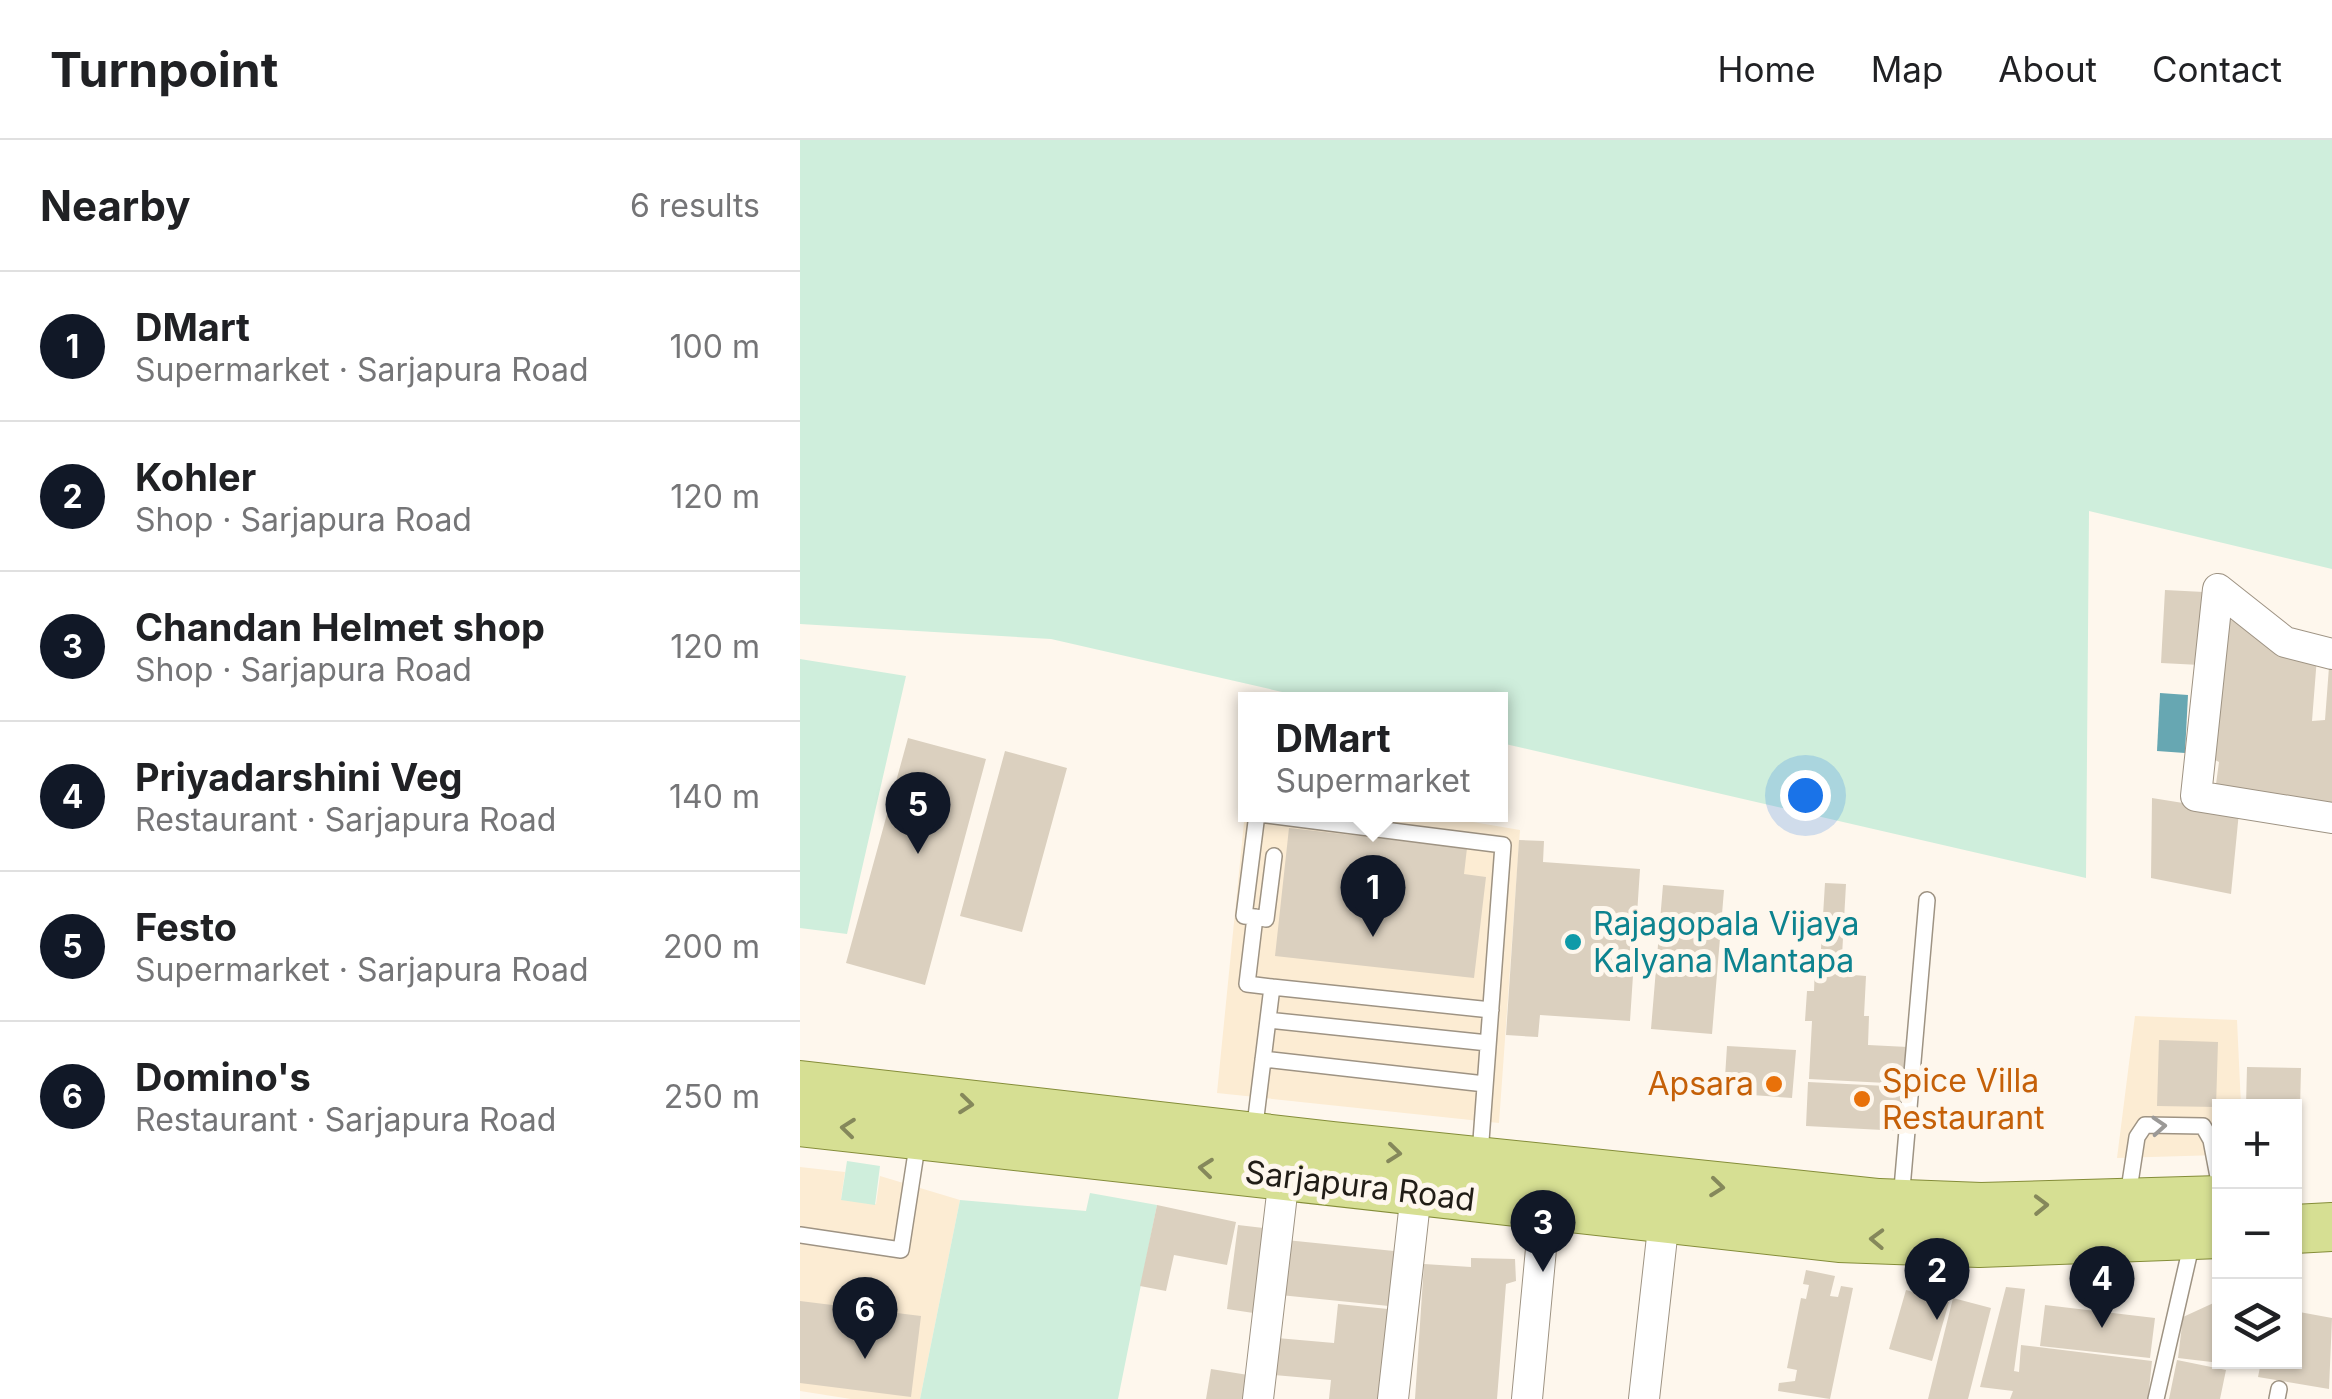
<!DOCTYPE html>
<html lang="en">
<head>
<meta charset="utf-8">
<style>
	:root { --surface:#fff; --page:#f6f6f6; --text:#202124; --muted:#757577; --line:#e0e0e0; --accent:#111827 }
	body { margin:0; font-family:Inter,sans-serif; background:var(--page); color:var(--text) }
	.controls { position:absolute; right:30px; bottom:30px; display:grid; overflow:hidden; border-radius:0px; box-shadow:0 2px 8px #0004 }
	.controls button { width:90px; height:90px; display:grid; place-items:center; padding:0; border:0; border-bottom:2px solid var(--line); background:var(--surface); color:var(--text); font:50px sans-serif }
	.you { position:absolute; left:1005px; top:655px; width:35px; height:35px; margin:-25px; border:8px solid #fff; border-radius:50%; background:#1a73e8; box-shadow:0 0 0 15px #1a73e833 }
	.badge { display:grid; place-items:center; width:65px; height:65px; border-radius:50%; background:var(--accent); color:#fff; font-size:32px; font-weight:700 }
	.pin { position:absolute; translate:-50% -82px; filter:drop-shadow(0 2px 5px #0008) }
	.pin::after { content:''; position:absolute; top:52px; width:35px; height:30px; background:inherit; clip-path:polygon(0 0,100% 0,50% 100%) }
	.popup { position:absolute; left:438px; top:552px; width:270px; height:130px; box-sizing:border-box; display:grid; place-content:center; border-radius:0px; background:var(--surface); filter:drop-shadow(0 2px 8px #0005); font-size:32px; white-space:nowrap; color:var(--muted) }
	.popup b { font-size:38px; color:var(--text) }
	.popup::after { content:''; position:absolute; left:50%; top:100%; margin-left:-20px; border:20px solid transparent; border-top-color:var(--surface) }
	.list { margin:0; padding:0; list-style:none }
	h2 { display:flex; justify-content:space-between; align-items:center; height:130px; margin:0; padding:0 40px; font-size:42px }
	h2 small { font-size:32px; font-weight:400; color:var(--muted) }
	.list li { display:grid; grid-template-columns:65px 1fr auto; gap:30px; align-items:center; box-sizing:border-box; height:150px; padding:0 40px; border-top:2px solid var(--line) }
	.list b { display:block; font-size:38px; white-space:nowrap }
	.list p { margin:0; font-size:32px; white-space:nowrap; color:var(--muted) }
	.list em { font-size:32px; font-style:normal; color:var(--muted) }
	.icon { flex:none; width:55px; height:55px; fill:none; stroke:currentColor; stroke-width:2; stroke-linecap:round; stroke-linejoin:round }
	.map { position:relative; flex:none; width:1532px; height:1259px; overflow:hidden }
	header { display:flex; align-items:center; gap:60px; box-sizing:border-box; height:140px; padding:0 50px; background:var(--surface); border-bottom:2px solid var(--line) }
	header strong { font-size:48px }
	nav { display:flex; gap:55px; margin-inline-start:auto; font-size:35px }
	main { display:flex }
	aside { flex:1; background:var(--surface) }
	.map>svg:first-child { display:block }
</style>
</head>
<body>
<header>
<strong>Turnpoint</strong>
<nav><a>Home</a><a>Map</a><a>About</a><a>Contact</a></nav>
</header>
<main>
<aside>
<h2>Nearby<small>6 results</small></h2>
<ul class="list">
<li><span class="badge">1</span><div><b>DMart</b><p>Supermarket · Sarjapura Road</p></div><em>100 m</em></li>
<li><span class="badge">2</span><div><b>Kohler</b><p>Shop · Sarjapura Road</p></div><em>120 m</em></li>
<li><span class="badge">3</span><div><b>Chandan Helmet shop</b><p>Shop · Sarjapura Road</p></div><em>120 m</em></li>
<li><span class="badge">4</span><div><b>Priyadarshini Veg</b><p>Restaurant · Sarjapura Road</p></div><em>140 m</em></li>
<li><span class="badge">5</span><div><b>Festo</b><p>Supermarket · Sarjapura Road</p></div><em>200 m</em></li>
<li><span class="badge">6</span><div><b>Domino's</b><p>Restaurant · Sarjapura Road</p></div><em>250 m</em></li>
</ul>
</aside>
<div class="map">
<svg width="1532" height="1259" viewBox="0 0 1532 1259">
	<rect width="100%" height="100%" fill="#fef7ed"/>
	<path fill="#fcecd3" d="M445,672L446,674L632,675L720,690L699,983L417,953Z
		M1335,876L1437,880L1441,966H1420L1419,1015L1317,1018Z
		M0,1027L45,1032L41,1059L76,1064L80,1036L160,1060L120,1259H51L0,1251Z"/>
	<path fill="#cfeedc" d="M0,0H1532V429L1289,371L1286,738L701,603L700,560L513,559L251,499L0,484Z
		M0,519L106,536L47,794L0,788Z
		M47,1021L80,1026L75,1065L41,1060Z
		M290,1053L357,1065L318,1259H120L160,1060L286,1071Z"/>
	<path fill="#67a7b2" d="M1360,553L1388,555L1385,613L1357,611Z"/>
	<path fill="#dbd0bf" d="M1365,450L1404,452L1400,525L1361,523Z
		M1429,480L1450,482L1455,488L1454,498L1475,500L1471,511L1517,517L1512,581L1525,580L1529,527L1532,528V663L1416,644L1419,622L1413,619Z
		M108,598L186,619L125,845L46,823Z
		M205,611L267,628L222,792L160,776Z
		M1352,658L1439,672L1431,754L1351,738Z
		M489,688L667,708L664,734L686,737L674,838L475,816Z
		M719,700L744,701L743,722L840,729L830,881L740,875L738,897L706,895Z
		M1025,743L1046,744L1041,834L1066,836L1064,876H1069L1068,905L1108,907L1106,944L1009,939L1012,881H1005L1007,851H1014L1015,825H1020Z
		M863,745L924,750L912,894L851,889Z
		M1359,900L1418,902L1416,967L1357,966Z
		M927,906L996,910L992,958L924,953Z
		M1447,927L1501,928L1499,1010H1494V966H1446Z
		M1008,942L1105,947L1102,991L1006,986Z
		M357,1065L436,1082L427,1125L374,1115L366,1151L340,1146Z
		M438,1085L472,1089L460,1174L427,1169Z
		M486,1100L594,1111L589,1166L480,1155Z
		M671,1118L715,1119L716,1141L706,1144L697,1259H615L624,1124L671,1127Z
		M1006,1130L1035,1136L1030,1156L1038,1157L1041,1146L1053,1148L1030,1259L978,1251L979,1243L995,1241L997,1230L987,1228L1001,1158L1006,1159L1009,1145L1003,1144Z
		M1206,1147L1225,1149L1214,1231L1219,1232L1221,1205L1352,1221L1348,1259H1210L1213,1251L1180,1247Z
		M1106,1150L1149,1162L1132,1221L1089,1209Z
		M1153,1158L1191,1168L1168,1259H1128Z
		M1420,1160V1223L1378,1218L1383,1177Z
		M0,1161L121,1176L111,1257L0,1243Z
		M538,1164L588,1169L579,1259H529L531,1240L474,1235L477,1198L534,1203Z
		M1245,1165L1355,1178L1350,1218L1240,1206Z
		M1494,1171L1532,1178L1529,1249L1458,1237L1461,1222H1494Z
		M1377,1220L1426,1230L1420,1259H1369Z
		M411,1229L448,1235L444,1259H406Z"/>
	<g fill="none" stroke-linecap="round" stroke-linejoin="round">
		<defs>
			<path id="lane" d="M458,674L703,705L680,1014
				M455,777L466,779L474,716
				M472,847L691,870
				M468,880L688,903
				M463,919L685,944
				M454,993L472,847L447,844L455,777L444,776L457,674
				M1328,1056L1337,997L1345,985L1403,986L1411,1000L1420,1047
				M1101,1060L1127,760
				M0,1095L101,1110L118,1000
				M1356,1259L1392,1102
				M1477,1259L1479,1249"/>
			<path id="street" d="M1532,514L1485,502L1418,449L1396,656L1532,678
				M458,1259L484,1037
				M593,1259L616,1053
				M727,1259L745,1066
				M844,1259L864,1079"/>
			<path id="primary" d="M0,945L533,1006L1079,1063L1181,1067L1420,1060
				M0,982L1039,1098L1179,1103L1420,1094
				M1494,1089L1532,1087"/>
		</defs>
		<use href="#lane" stroke="#9e9383" stroke-width="18"/>
		<use href="#street" stroke="#9e9383" stroke-width="32"/>
		<use href="#primary" stroke="#858d39" stroke-width="50"/>
		<use href="#lane" stroke="#fff" stroke-width="15"/>
		<use href="#street" stroke="#fff" stroke-width="30"/>
		<use href="#primary" stroke="#d6df93" stroke-width="48"/>
	</g>
	<defs><path id="oneway-chevron" d="M-2-3.5L2.5 0L-2 3.5" fill="none" stroke-width="1.6" stroke-linecap="round" stroke-linejoin="round" transform="scale(2.5)"/></defs>
	<g stroke="#85885b">
		<use href="#oneway-chevron" transform="translate(166 964) rotate(6)"/>
		<use href="#oneway-chevron" transform="translate(48 988) rotate(-174)"/>
		<use href="#oneway-chevron" transform="translate(594 1013) rotate(6)"/>
		<use href="#oneway-chevron" transform="translate(406 1028) rotate(-174)"/>
		<use href="#oneway-chevron" transform="translate(917 1047) rotate(6)"/>
		<use href="#oneway-chevron" transform="translate(1241 1065) rotate(-1)"/>
		<use href="#oneway-chevron" transform="translate(1077 1099) rotate(-178)"/>
	</g>
	<use stroke="#9b9997" href="#oneway-chevron" transform="translate(1359 986) rotate(-4)"/>
	<circle fill="#0f9aa8" stroke="#fef7ed" stroke-width="4" cx="773" cy="802" r="10"/>
	<g fill="#e8710a" stroke="#fef7ed" stroke-width="4">
		<circle cx="974" cy="944" r="10"/>
		<circle cx="1062" cy="959" r="10"/>
	</g>
	<g text-anchor="middle" stroke-width="10" stroke-linejoin="round" paint-order="stroke">
		<g font-size="32" fill="#0d838f" stroke="#fef7ed" text-anchor="start">
			<text x="793" y="795">Rajagopala Vijaya<tspan x="793" dy="37">Kalyana Mantapa</tspan></text>
		</g>
		<g font-size="32" fill="#c56008" stroke="#fef7ed" text-anchor="start">
			<text x="1082" y="952">Spice Villa<tspan x="1082" dy="37">Restaurant</tspan></text>
			<text x="954" y="955" text-anchor="end">Apsara</text>
		</g>
		<g font-size="32" fill="#211d17" stroke="#fef7ed">
			<text transform="translate(560 1046) rotate(7)" y="11">Sarjapura Road</text>
		</g>
	</g>
</svg>
<div class="controls">
<button>+</button>
<button>−</button>
<button><svg class="icon" aria-label="layers" viewBox="0 0 24 24"><path d="M12 4l9 5-9 5-9-5zM3 14l9 5 9-5"/></svg></button>
</div>
<div class="you"></div>
<div class="pin badge" style="left:573px;top:797px">1</div>
<div class="popup"><b>DMart</b>Supermarket</div>
<div class="pin badge" style="left:1137px;top:1180px">2</div>
<div class="pin badge" style="left:743px;top:1132px">3</div>
<div class="pin badge" style="left:1302px;top:1188px">4</div>
<div class="pin badge" style="left:118px;top:714px">5</div>
<div class="pin badge" style="left:65px;top:1219px">6</div>
</div>
</main>
</body>
</html>
